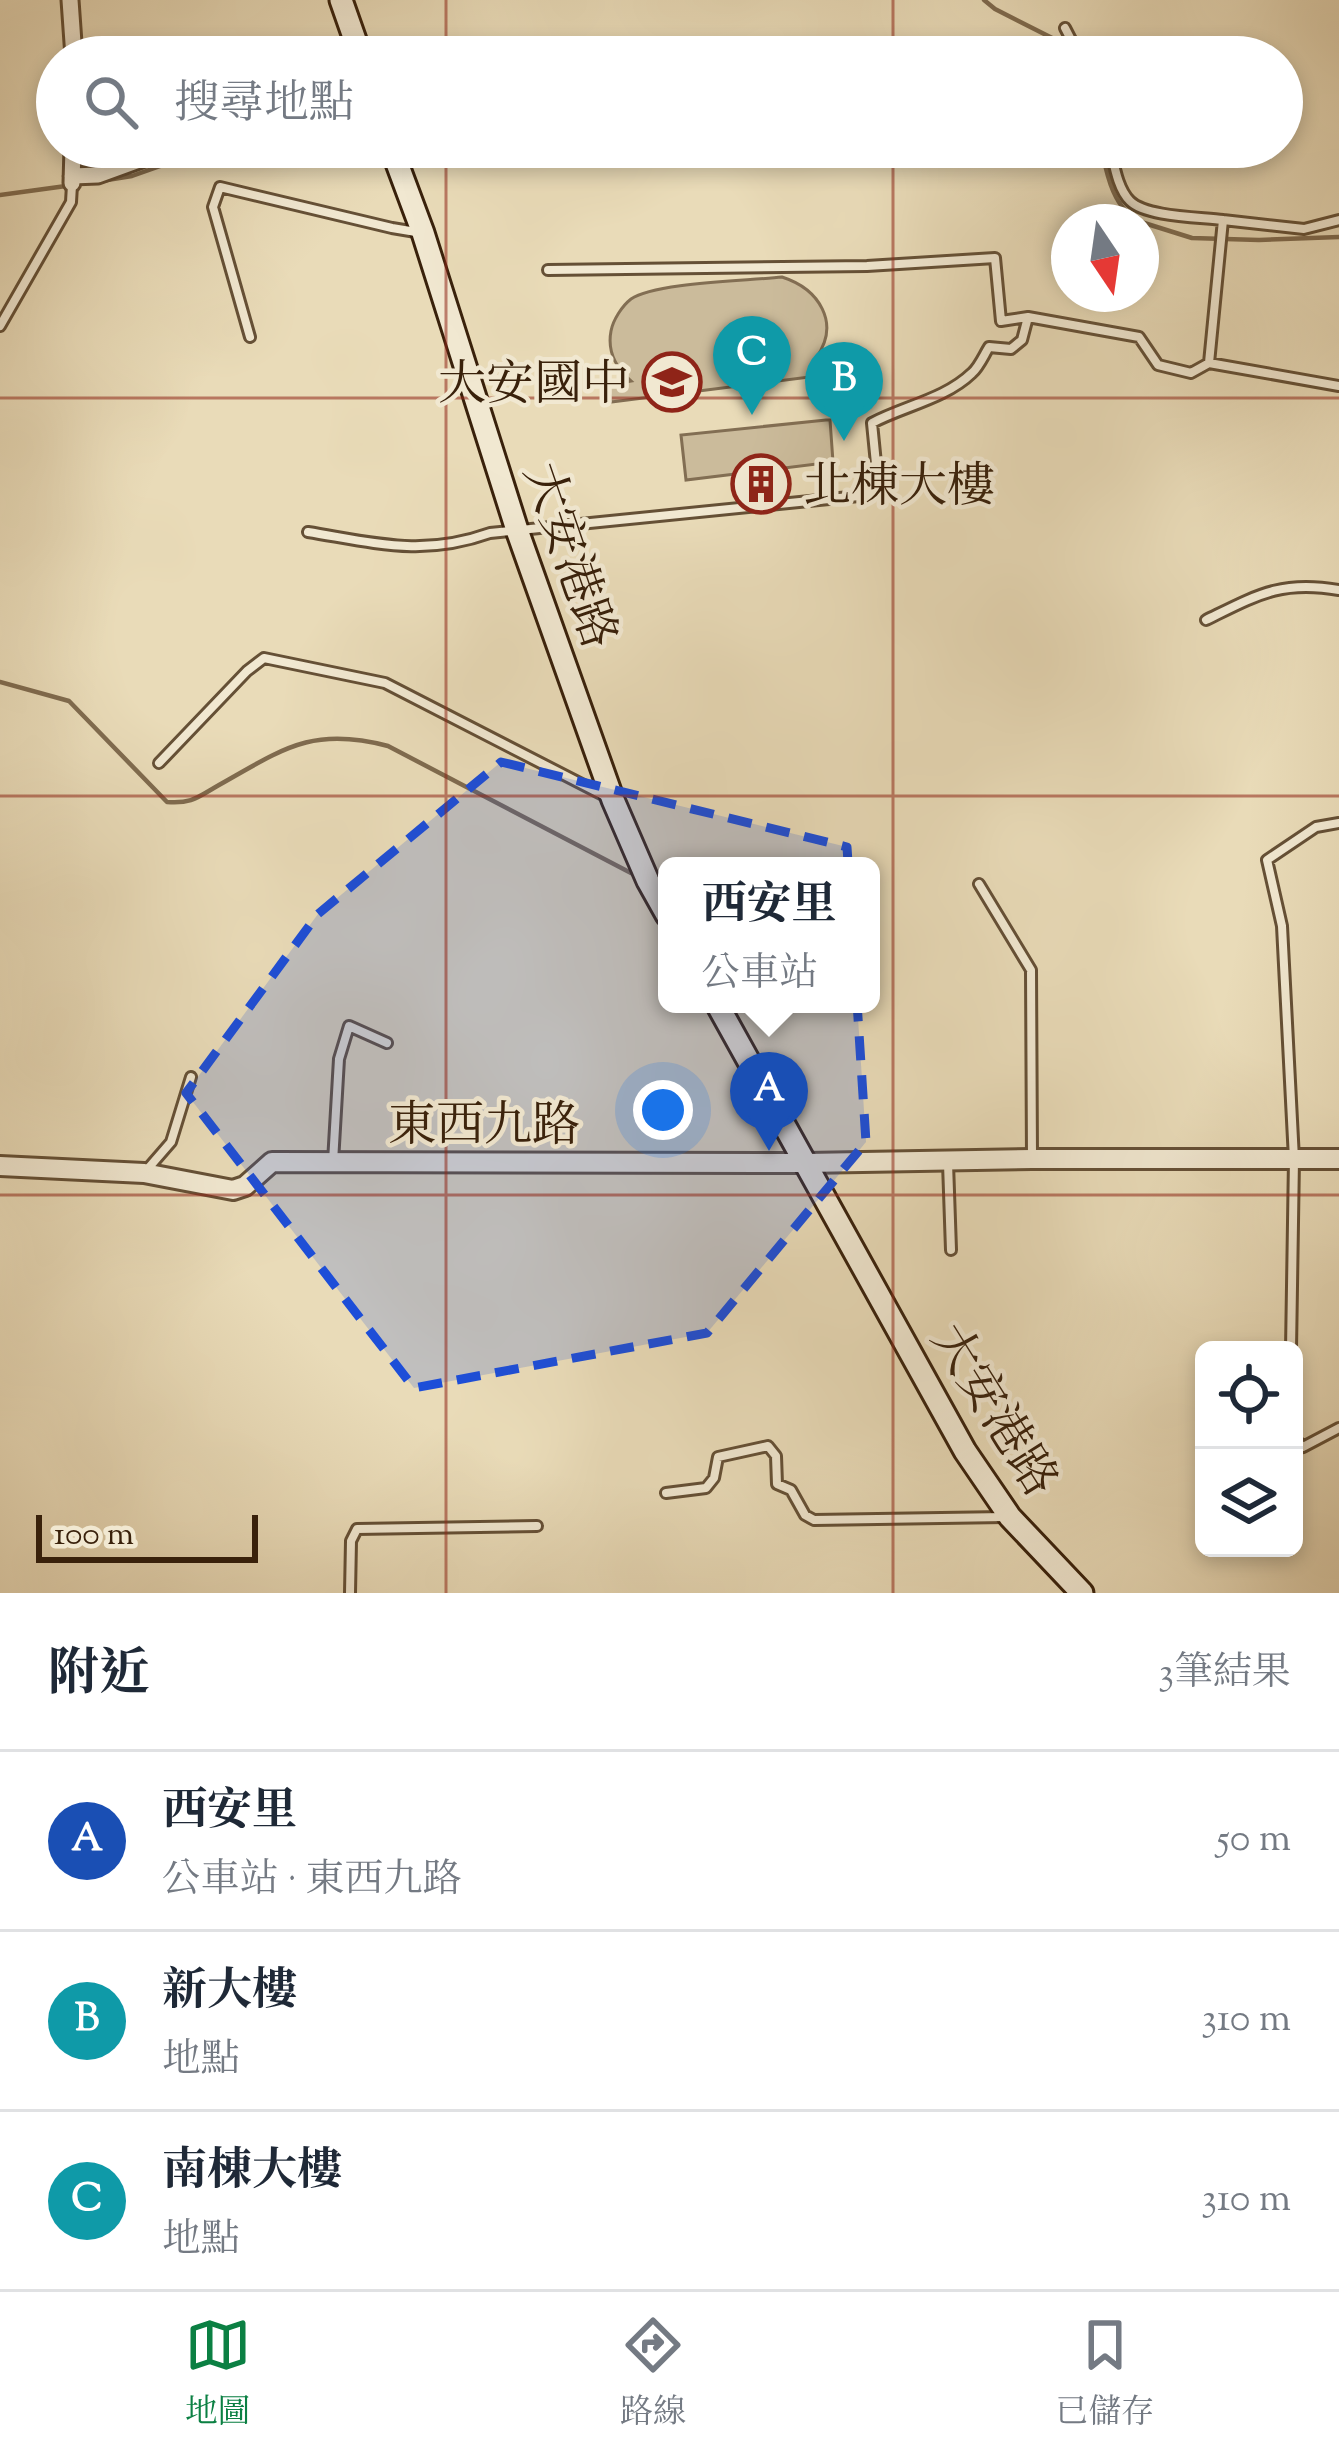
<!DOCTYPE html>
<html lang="zh-TW">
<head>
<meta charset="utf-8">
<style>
	:root { --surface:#fff; --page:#f2f2f3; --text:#1f2937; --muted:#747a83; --line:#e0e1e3; --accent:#0b8043 }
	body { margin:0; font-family:"Sorts Mill Goudy","Noto Serif TC",serif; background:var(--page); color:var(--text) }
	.controls { position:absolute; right:36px; bottom:36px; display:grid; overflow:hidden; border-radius:18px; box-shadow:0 6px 18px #0003 }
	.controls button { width:108px; height:108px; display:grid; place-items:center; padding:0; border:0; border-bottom:3px solid var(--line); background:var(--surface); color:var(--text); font:60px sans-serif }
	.compass { position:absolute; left:1051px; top:204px; width:108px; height:108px; border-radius:50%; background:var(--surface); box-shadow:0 6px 18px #0003; rotate:167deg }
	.scale { position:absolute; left:36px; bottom:30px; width:222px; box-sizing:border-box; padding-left:12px; border:6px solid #39210b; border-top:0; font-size:33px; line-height:42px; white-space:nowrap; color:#39210b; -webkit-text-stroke:9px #f1e8d1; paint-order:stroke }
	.you { position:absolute; left:663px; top:1110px; width:42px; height:42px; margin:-30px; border:9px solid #fff; border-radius:50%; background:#1a73e8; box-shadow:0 0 0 18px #1a73e833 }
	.badge { display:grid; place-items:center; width:78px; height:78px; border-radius:50%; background:var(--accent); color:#fff; font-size:39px; font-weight:700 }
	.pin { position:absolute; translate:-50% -99px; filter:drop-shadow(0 3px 6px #0008) }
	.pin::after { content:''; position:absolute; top:63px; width:42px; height:36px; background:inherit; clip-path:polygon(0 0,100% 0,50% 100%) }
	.popup { position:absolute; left:658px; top:857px; width:222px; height:156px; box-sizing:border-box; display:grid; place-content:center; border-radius:18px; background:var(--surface); filter:drop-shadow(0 3px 9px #0005); font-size:39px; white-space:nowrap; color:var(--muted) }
	.popup b { font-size:45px; color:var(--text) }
	.popup::after { content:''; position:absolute; left:50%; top:100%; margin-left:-24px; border:24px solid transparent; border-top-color:var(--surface) }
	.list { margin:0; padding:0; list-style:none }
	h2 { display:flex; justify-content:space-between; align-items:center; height:156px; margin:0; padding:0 48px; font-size:51px }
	h2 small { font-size:39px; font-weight:400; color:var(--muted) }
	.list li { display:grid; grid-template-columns:78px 1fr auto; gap:36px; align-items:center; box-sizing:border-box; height:180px; padding:0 48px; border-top:3px solid var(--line) }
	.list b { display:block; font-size:45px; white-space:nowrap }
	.list p { margin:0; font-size:39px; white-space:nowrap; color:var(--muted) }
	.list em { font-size:39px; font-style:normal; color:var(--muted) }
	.icon { flex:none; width:66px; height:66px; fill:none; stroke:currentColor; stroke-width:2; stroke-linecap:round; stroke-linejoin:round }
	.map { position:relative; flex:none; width:1339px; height:1593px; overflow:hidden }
	.search { position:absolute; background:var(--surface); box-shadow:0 6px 18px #0003; left:36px; right:36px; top:36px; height:132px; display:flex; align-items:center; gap:30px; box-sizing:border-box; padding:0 42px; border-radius:66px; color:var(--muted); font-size:45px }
	.sheet { height:696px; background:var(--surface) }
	nav { display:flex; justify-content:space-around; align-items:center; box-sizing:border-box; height:168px; border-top:3px solid var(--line); background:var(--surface); font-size:33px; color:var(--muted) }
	nav a { display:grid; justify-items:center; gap:6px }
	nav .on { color:var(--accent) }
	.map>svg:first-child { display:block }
</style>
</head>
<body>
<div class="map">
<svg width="1339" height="1593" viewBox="0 0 1339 1593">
	<rect width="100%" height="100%" fill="#e9dbb8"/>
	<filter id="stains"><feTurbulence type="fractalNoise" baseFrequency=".00167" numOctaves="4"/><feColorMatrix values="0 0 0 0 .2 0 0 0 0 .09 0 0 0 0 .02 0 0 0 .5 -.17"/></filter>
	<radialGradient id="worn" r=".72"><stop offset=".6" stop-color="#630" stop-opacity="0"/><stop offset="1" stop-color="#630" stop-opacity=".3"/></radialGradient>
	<path fill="#cbbb9b" stroke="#826e53" stroke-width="3" d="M782,277C819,289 841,323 816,358L847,355L849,372L611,402L608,385L631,381C616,368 607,352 611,331C613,320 622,306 631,299C655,282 749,281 782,277Z
		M826,420H830L833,462L686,480L681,435Z"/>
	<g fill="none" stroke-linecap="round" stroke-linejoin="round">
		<path stroke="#7f6b4f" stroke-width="4.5" d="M984,0L995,9L1066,45L1071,57
			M732,57L749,53L758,57
			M1036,147L1101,155
			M1101,147C1107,175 1113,208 1140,222
			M101,181L132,176L214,147
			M0,195L66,186
			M1141,222L1192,238L1259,240L1339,237
			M0,682L69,701L167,802C192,804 198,797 219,785C283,749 312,726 388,746L631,873"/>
		<defs>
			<path id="service" d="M1065,28L1080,57
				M501,57L527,53L598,57
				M1110,147C1114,163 1117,188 1130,201C1146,217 1200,217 1223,220L1209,363
				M1223,220L1304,229L1339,220
				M548,270L867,266L995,258L1001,321L1028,317
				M0,326L71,202L72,185
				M250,337L213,207L220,187L392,228L416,232
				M308,532C376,543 423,557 490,533L879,494L872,423C904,406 945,399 972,373C979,367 984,355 989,347L1011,349L1022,340L1028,317L1139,337L1158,365L1191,373L1209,363L1339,386
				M1206,620C1257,595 1281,580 1339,590
				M159,763L247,671L264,658L385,683L607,797
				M979,884L1031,970L1032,1157
				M333,1162L339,1059L349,1026L387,1043
				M948,1163L951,1250
				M145,1172L171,1142L191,1077
				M1291,1350L1294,1159L1282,926L1267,860L1316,827L1339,823
				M1294,1438L1303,1447L1339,1428
				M666,1493L706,1488L714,1478L718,1457L768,1446L776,1456L777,1484L791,1490L805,1515L814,1520L1005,1517
				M350,1593L351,1541L357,1529L537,1526"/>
			<path id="minor" d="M70,0L74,57
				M72,176L98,175L175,147
				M72,183L73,147"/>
			<path id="tertiary" d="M0,1166L144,1173L233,1190L245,1186L272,1162L806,1163L1032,1159H1339"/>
			<path id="secondary" d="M341,0L361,57
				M391,147L423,233L517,530L613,800L648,881L667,915
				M717,1004L965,1451L1010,1517L1082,1593"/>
		</defs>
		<use href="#service" stroke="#655036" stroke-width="14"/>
		<use href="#minor" stroke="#655036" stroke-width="21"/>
		<use href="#tertiary" stroke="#655036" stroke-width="24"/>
		<use href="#secondary" stroke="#39210b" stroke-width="27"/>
		<use href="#service" stroke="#f1e8d1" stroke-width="8"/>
		<use href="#minor" stroke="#f1e8d1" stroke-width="15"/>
		<use href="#tertiary" stroke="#f1e8d1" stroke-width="18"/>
		<use href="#secondary" stroke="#f1e8d1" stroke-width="21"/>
	</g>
	<path fill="#1d4ed8" fill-opacity="0.2" stroke="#1d4ed8" stroke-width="9" stroke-dasharray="24 15" stroke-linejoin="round" d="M501,762L847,847L866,1142L707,1333L414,1388L186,1093L318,914Z"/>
	<path fill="none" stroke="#8f2418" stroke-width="3" stroke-opacity="0.55" d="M446,0V57M893,0V57M446,147V1593M893,147V1593M0,398H1339M0,796H1339M0,1195H1339"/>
	<defs>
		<symbol id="school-ring" viewBox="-11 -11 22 22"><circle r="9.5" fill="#f1e8d1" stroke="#8f2418" stroke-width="1.5"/><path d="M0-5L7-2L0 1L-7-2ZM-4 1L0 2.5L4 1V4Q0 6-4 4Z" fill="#8f2418"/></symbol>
		<symbol id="building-ring" viewBox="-11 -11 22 22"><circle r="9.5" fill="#f1e8d1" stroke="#8f2418" stroke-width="1.5"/><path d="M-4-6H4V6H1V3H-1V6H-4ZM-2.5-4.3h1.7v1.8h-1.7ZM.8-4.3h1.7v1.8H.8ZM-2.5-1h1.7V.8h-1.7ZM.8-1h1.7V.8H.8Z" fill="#8f2418"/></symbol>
	</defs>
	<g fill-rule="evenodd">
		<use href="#school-ring" x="639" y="349" width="66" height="66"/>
		<use href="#building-ring" x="728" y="451" width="66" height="66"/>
	</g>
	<g text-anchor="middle" stroke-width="9" stroke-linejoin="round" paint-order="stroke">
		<g font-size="48" fill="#39210b" stroke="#f1e8d1" text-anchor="end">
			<text x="630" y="399">大安國中</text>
			<text x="803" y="501" text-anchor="start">北棟大樓</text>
		</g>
		<g font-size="48" fill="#39210b" stroke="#f1e8d1">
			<text transform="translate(572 555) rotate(71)" y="17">大安港路</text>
			<text x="484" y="1140">東西九路</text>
			<text transform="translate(996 1409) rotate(58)" y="17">大安港路</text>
		</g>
	</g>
	<rect width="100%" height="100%" filter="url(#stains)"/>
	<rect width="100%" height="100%" fill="url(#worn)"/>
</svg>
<div class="controls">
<button><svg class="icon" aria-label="locate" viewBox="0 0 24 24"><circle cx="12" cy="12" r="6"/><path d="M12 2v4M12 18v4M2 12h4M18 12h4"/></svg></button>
<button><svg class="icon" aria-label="layers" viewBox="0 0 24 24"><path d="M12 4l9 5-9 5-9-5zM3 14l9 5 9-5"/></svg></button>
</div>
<svg class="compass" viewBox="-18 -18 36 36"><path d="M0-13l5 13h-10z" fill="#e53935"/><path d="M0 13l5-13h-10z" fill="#747a83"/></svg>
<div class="scale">100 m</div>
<div class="you"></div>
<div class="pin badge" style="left:769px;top:1151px;background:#1a4fb4">A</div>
<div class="popup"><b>西安里</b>公車站</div>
<div class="pin badge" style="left:844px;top:441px;background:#0f9aa8">B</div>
<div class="pin badge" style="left:752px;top:415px;background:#0f9aa8">C</div>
<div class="search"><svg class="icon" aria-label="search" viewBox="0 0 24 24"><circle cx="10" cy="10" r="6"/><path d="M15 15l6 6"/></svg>搜尋地點</div>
</div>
<section class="sheet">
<h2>附近<small>3筆結果</small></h2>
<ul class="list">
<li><span class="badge" style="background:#1a4fb4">A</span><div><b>西安里</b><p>公車站 · 東西九路</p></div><em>50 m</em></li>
<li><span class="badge" style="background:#0f9aa8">B</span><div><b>新大樓</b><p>地點</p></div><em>310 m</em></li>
<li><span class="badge" style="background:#0f9aa8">C</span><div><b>南棟大樓</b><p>地點</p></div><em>310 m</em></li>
</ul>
</section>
<nav>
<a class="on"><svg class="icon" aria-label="map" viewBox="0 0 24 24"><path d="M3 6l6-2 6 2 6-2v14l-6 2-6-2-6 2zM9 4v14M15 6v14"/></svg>地圖</a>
<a><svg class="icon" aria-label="directions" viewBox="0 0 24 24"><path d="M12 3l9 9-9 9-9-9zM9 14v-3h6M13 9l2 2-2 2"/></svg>路線</a>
<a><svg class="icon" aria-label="saved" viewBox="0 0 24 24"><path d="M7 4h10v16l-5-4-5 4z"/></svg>已儲存</a>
</nav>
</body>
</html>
